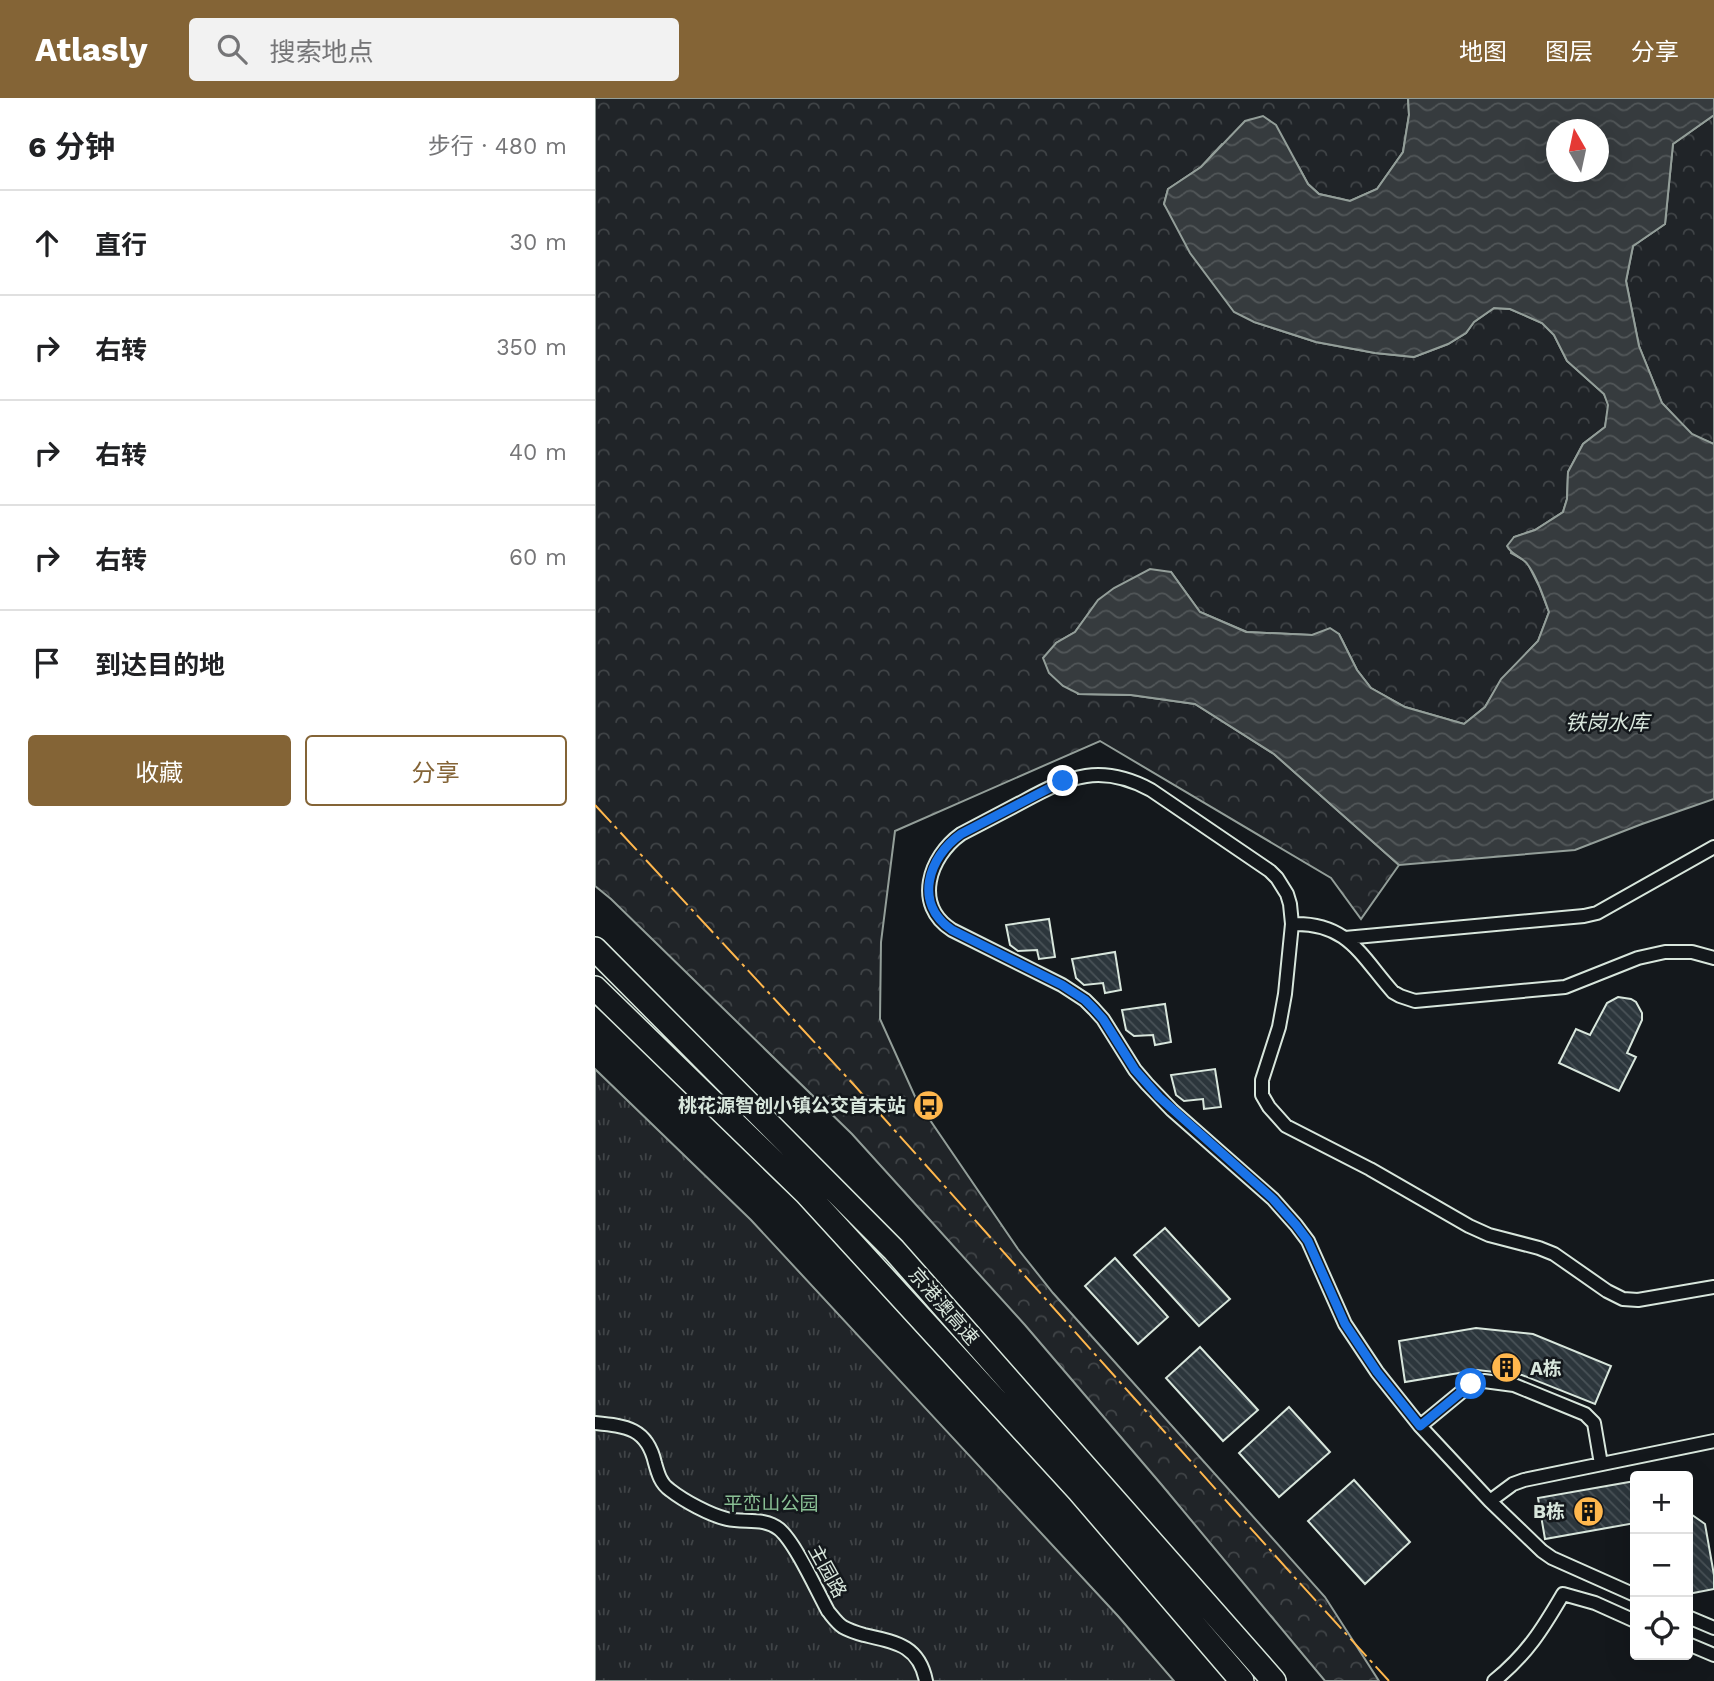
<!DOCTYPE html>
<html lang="zh">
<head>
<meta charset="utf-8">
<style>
	:root { --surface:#fff; --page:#f2f2f2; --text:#202124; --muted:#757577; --line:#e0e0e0; --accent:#846436 }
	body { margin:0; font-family:"Work Sans","Noto Sans SC",sans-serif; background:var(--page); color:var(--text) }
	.controls { position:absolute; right:21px; bottom:21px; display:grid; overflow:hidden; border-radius:7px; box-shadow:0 7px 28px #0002 }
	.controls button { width:63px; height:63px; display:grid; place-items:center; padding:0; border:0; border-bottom:2px solid var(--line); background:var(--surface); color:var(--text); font:35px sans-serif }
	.compass { position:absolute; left:951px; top:21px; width:63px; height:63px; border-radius:50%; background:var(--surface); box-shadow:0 7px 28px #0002; rotate:351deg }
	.stop { position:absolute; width:21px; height:21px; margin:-16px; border:5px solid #1a73e8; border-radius:50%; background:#fff }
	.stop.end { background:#1a73e8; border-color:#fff; box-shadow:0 2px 7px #0008 }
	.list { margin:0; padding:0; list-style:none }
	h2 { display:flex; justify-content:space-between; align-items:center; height:91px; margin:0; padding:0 28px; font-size:30px }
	h2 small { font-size:23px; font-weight:400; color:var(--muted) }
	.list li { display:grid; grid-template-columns:46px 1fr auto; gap:21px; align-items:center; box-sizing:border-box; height:105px; padding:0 28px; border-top:2px solid var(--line) }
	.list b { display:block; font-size:26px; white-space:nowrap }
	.list em { font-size:23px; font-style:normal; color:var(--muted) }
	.actions { display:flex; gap:14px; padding:21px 28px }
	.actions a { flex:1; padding:16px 0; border:2px solid var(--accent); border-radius:7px; text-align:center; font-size:24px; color:var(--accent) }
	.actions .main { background:var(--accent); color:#fff }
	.icon { flex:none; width:38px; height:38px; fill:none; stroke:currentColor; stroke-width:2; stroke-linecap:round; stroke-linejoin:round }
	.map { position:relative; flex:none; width:1119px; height:1583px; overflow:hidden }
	header { display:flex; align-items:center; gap:42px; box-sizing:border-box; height:98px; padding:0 35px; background:var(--accent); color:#fff }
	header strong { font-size:33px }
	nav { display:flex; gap:38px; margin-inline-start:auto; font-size:24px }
	.search { width:490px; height:63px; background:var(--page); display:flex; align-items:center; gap:18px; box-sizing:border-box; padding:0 24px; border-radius:7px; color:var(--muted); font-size:26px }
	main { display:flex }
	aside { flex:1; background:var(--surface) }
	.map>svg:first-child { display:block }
</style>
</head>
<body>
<header>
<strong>Atlasly</strong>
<div class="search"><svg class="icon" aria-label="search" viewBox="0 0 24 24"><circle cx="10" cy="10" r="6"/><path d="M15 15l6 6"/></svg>搜索地点</div>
<nav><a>地图</a><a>图层</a><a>分享</a></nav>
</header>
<main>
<aside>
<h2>6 分钟<small>步行 · 480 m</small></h2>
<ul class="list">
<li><svg class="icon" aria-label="ahead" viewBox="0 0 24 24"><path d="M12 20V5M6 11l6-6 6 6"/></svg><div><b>直行</b></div><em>30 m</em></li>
<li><svg class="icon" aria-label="right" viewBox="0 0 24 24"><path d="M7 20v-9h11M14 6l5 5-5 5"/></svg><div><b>右转</b></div><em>350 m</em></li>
<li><svg class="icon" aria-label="right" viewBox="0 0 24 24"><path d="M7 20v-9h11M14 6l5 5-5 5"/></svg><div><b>右转</b></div><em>40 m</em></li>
<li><svg class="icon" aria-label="right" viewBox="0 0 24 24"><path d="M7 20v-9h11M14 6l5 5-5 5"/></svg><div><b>右转</b></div><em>60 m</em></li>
<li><svg class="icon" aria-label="arrive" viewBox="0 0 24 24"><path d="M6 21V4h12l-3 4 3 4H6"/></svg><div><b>到达目的地</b></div></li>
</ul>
<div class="actions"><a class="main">收藏</a><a>分享</a></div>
</aside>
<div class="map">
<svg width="1119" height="1583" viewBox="0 0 1119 1583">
	<defs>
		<pattern id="forest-crowns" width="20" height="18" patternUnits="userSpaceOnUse" patternTransform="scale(1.75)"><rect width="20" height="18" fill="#202428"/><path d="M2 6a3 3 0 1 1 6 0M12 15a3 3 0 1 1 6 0" fill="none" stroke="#404447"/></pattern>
		<pattern id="park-tufts" width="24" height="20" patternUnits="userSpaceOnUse" patternTransform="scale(1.75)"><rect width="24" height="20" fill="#202428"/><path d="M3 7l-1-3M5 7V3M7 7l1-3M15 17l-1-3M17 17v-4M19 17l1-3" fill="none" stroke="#404447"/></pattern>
		<pattern id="water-waves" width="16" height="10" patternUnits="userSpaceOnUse" patternTransform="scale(1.75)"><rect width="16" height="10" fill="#363b3e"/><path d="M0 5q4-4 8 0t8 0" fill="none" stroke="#525759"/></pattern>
		<pattern id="building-back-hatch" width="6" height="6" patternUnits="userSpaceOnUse" patternTransform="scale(1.75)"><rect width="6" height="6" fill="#2c363c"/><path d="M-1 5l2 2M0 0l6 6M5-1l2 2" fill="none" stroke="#4a5358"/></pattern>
	</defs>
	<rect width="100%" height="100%" fill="#14181c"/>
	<path fill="url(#forest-crowns)" stroke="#939e99" stroke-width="2" d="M0,0H813L814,17L808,54L782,91L755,103L724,96L713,86L701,64L627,46L606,69L573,91L569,106L659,224L721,244L780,255L819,259L853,246L871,235L879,224L899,210L915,211L947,225L959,237L972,263L1009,296L1014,307L1010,329L988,346L973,374L972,401L968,414L940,432L919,439L916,455L932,464L944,488L954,514L943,543L907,581L890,609L869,626L810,609L776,590L762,572L744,536L717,537L652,534L605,514L576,474L503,503L480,534L461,545L483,596L536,597L600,606L679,656L804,767L766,821L736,780L505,643L300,733L286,844L285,921L322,1003L423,1151L458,1195L730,1499L784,1583H730L566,1386L430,1227L257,1036L16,801L0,788Z
		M1119,17V346L1097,337L1067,305L1044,248L1031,183L1038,148L1070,126L1078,46Z"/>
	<path fill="url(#park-tufts)" stroke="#939e99" stroke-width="2" d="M0,971L156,1122L523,1518L579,1583H0Z"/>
	<path fill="url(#water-waves)" stroke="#939e99" stroke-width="2" fill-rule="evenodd" d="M813,0H1119V17L1078,46L1070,126L1038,148L1031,183L1044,248L1067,305L1097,336L1119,346V701L1047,726L980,752L804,767L679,656L600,606L536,597L484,596L468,588L454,575L448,560L461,545L480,534L503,502L519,490L555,471L576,474L605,514L651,534L717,537L735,530L744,536L762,572L776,590L810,609L869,626L890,609L906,581L943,543L954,514C948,498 943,480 933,467C927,458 917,458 912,448L919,439L940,432L968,414L972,401L973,374L988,346L1010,329L1013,307L1009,296L972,263L959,237L947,225L915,211L899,210L879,224L871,235L853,246L819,259L780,255L721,244L659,224L639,214L595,155L569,106L573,91L606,69L650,23L668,18L681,27L713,86L724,96L755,103L782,91L808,54L814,17ZM962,32H1004V74H962Z"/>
	<path fill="url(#building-back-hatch)" stroke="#d8e6dc" stroke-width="2" d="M454,821L460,859L444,861L442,852L423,853L415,847L411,827Z
		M520,854L526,892L510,895L508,885L489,887L481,880L477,861Z
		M1023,899L1036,901L1041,904L1047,915V922L1032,955L1041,959L1024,993L964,965L981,931L995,937L1012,905Z
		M570,906L576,944L560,947L558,937L539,938L531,932L527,912Z
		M620,971L626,1009L609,1011L608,1001L589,1003L581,997L576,977Z
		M570,1130L635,1201L604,1228L539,1157Z
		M520,1160L573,1219L543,1246L490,1188Z
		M881,1230L938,1236L1016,1268L1000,1306L927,1277L882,1272L810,1284L804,1243Z
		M605,1249L663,1312L628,1343L571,1280Z
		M694,1309L735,1354L684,1399L644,1355Z
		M759,1382L815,1444L770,1486L713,1423Z
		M1040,1383V1425L950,1441L943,1400Z
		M1093,1414L1110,1426L1119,1477V1491L1093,1496Z"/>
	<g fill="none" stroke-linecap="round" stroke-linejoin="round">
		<defs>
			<path id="minor" d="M697,826C753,824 766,858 798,894L805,898L820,903L970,889L1043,860L1070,854H1097L1119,860
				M750,840L989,818L1002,815L1119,749
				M0,1325C31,1328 52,1330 60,1365C63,1376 66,1386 75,1392C89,1403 115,1417 132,1421C150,1425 169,1419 184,1431C200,1444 222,1493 233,1513C238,1519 242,1525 248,1529C255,1533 262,1535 269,1537C300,1544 324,1547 331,1583
				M825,1328L876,1286L889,1283L919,1287L990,1316L999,1325L1006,1366
				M895,1403L918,1386L929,1382L1119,1343
				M1040,1497L957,1460L947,1453L895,1403L825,1328L782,1274L750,1226L713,1143L701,1127L678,1101L577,1012L552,986L540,972L508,921L499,911L490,902L467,887L357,832C318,807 334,759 366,736C387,725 408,714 429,703C475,678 506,665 556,692L675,773L682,780L692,796L695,806L697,826L690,896L684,929L667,982V997L674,1009L691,1028L775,1071L874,1128L894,1137L944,1150L959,1156L1012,1193L1028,1201L1043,1202L1119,1189
				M1093,1519L1119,1530
				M1093,1546L1119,1557
				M899,1583C932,1556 947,1532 968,1496L1000,1505L1040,1523"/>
			<path id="motorway" d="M0,851L299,1152L679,1583
				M0,890L211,1095L484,1393L647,1583"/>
		</defs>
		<use href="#minor" stroke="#d8e6dc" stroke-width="16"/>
		<use href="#motorway" stroke="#d8e6dc" stroke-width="26"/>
		<use href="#minor" stroke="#14181c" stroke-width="12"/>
		<use href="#motorway" stroke="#14181c" stroke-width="23"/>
		<path stroke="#ffb74d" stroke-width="2" stroke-dasharray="24 5 3.5 5" stroke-linecap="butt" d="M0,707L260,988L702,1482L794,1583"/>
	</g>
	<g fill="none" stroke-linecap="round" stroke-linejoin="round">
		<path stroke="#1a73e8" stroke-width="9" d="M468,683L366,736C333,759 318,806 357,832L467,887L490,902L499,911L508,921L540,972L564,999L678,1101L701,1127L713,1143L750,1226L782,1274L825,1328L876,1286"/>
	</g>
	<defs>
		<symbol id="bus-disc" viewBox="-11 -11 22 22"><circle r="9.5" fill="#ffb74d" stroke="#14181c"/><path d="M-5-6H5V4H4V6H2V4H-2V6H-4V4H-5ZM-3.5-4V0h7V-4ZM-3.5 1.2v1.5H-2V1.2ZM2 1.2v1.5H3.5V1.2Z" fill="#111"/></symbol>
		<symbol id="building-disc" viewBox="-11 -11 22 22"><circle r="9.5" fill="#ffb74d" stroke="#14181c"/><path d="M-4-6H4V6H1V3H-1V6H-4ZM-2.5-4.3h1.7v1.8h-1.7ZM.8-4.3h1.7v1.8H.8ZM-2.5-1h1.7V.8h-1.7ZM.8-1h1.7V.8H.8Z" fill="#111"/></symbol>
	</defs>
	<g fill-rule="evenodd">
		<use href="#bus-disc" x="316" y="990" width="35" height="35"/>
		<use href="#building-disc" x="894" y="1252" width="35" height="35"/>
		<use href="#building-disc" x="976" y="1396" width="35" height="35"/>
	</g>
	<g text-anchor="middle" stroke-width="5" stroke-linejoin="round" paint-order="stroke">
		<g font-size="19" font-weight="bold" fill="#d8e6dc" stroke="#14181c" text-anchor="end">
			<text x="311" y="1014">桃花源智创小镇公交首末站</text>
			<text x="935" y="1277" text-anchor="start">A栋</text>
			<text x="970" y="1420">B栋</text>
		</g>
		<g font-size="19" fill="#d8e6dc" stroke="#14181c">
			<text transform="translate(349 1208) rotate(49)" y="7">京港澳高速</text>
			<text transform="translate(233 1473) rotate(61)" y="7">主园路</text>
		</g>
		<g font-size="19" fill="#8ac095" stroke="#14181c">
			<text x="176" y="1412">平峦山公园</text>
		</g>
		<g font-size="21" font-style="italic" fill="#d8e6dc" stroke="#14181c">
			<text x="1012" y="632">铁岗水库</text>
		</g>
	</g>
</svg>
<div class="controls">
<button>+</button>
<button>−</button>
<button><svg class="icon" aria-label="locate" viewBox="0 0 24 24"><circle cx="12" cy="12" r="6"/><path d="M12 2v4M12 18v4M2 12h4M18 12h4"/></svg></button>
</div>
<svg class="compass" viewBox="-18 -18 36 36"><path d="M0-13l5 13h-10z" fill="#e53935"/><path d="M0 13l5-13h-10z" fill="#757577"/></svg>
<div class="stop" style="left:876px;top:1286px"></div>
<div class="stop end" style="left:468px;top:683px"></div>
</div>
</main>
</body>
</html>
